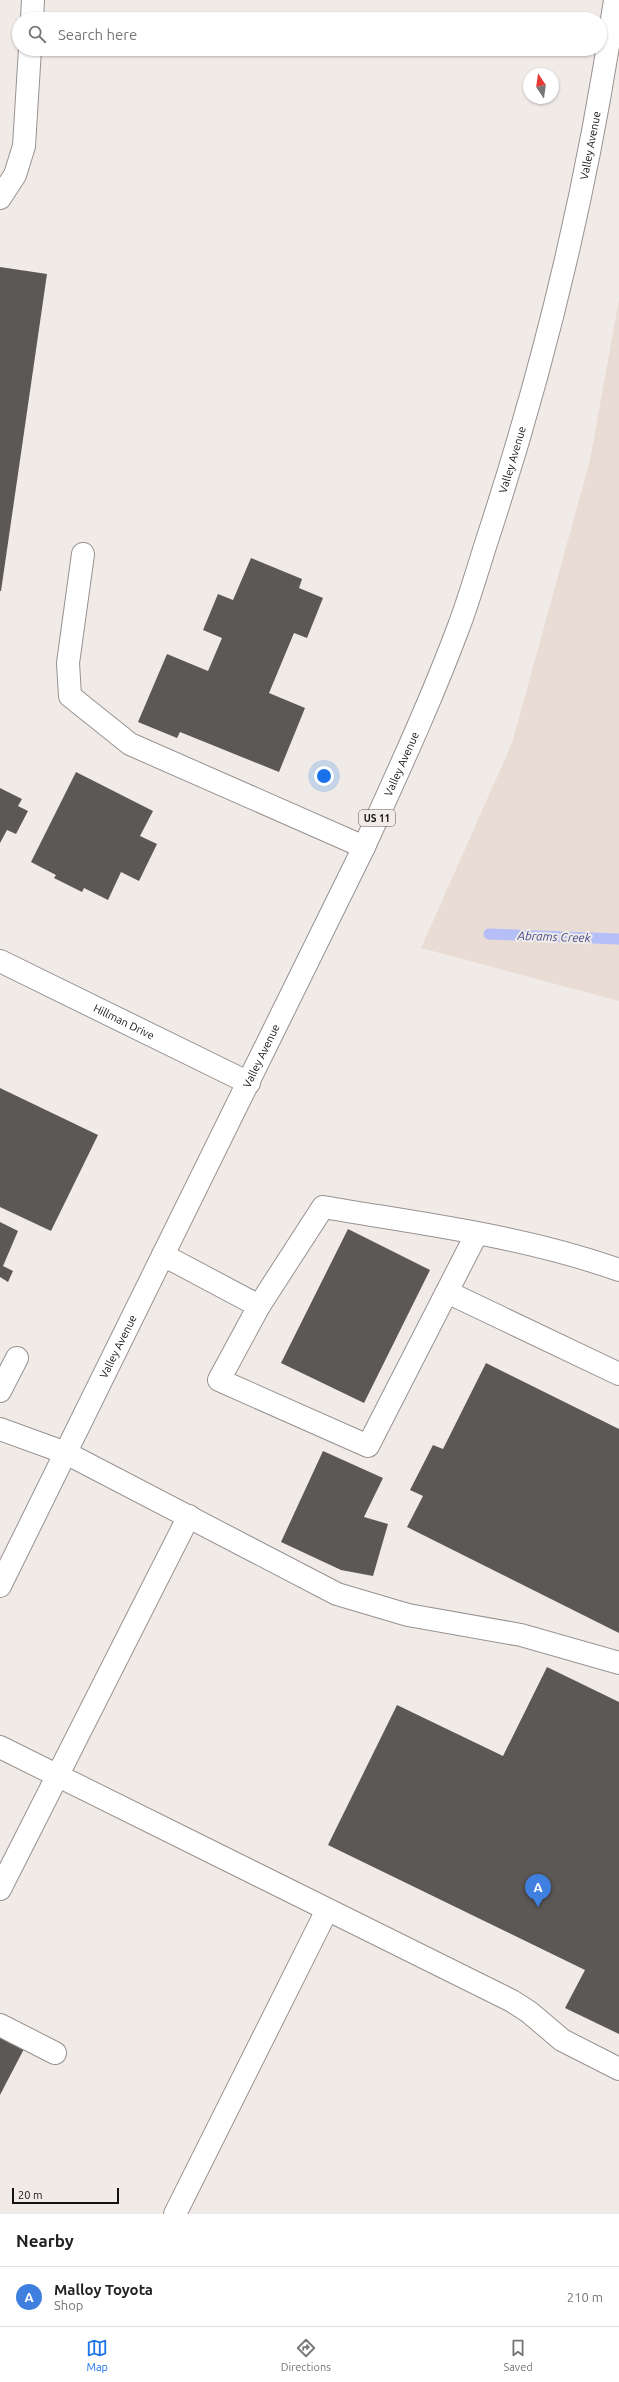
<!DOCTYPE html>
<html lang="en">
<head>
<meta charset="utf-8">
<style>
	:root { --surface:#fff; --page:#f2f2f2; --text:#222; --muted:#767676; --line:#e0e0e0; --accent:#1a73e8 }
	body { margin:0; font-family:Ubuntu,sans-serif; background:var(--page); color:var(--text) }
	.compass { position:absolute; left:523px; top:68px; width:36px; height:36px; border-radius:50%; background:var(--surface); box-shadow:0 1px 3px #0004; rotate:347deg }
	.scale { position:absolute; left:12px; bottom:10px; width:107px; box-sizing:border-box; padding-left:4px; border:2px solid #141211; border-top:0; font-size:11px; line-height:14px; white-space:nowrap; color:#141211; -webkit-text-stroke:3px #f1ebe8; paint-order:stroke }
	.you { position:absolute; left:324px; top:776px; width:14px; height:14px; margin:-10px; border:3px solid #fff; border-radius:50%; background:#1a73e8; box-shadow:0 0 0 6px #1a73e833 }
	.badge { display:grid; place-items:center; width:26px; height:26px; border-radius:50%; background:var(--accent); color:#fff; font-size:13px; font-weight:700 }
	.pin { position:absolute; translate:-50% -33px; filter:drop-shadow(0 1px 2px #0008) }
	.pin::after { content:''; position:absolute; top:21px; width:14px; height:12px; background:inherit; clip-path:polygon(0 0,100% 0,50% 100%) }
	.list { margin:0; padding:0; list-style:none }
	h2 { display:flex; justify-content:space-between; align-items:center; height:52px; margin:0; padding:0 16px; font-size:17px }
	h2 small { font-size:13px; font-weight:400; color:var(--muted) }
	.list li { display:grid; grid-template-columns:26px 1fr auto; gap:12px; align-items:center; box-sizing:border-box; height:60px; padding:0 16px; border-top:1px solid var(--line) }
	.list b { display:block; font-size:15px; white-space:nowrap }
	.list p { margin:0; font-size:13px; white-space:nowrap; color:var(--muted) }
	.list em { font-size:13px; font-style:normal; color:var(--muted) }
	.icon { flex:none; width:22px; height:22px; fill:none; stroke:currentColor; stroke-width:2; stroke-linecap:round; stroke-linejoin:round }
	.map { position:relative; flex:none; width:619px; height:2214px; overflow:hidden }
	.search { position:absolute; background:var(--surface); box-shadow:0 1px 3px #0004; left:12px; right:12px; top:12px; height:44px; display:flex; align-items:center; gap:10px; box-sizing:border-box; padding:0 14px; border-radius:22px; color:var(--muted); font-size:15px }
	.sheet { height:112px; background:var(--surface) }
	nav { display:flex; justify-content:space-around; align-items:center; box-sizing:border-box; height:56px; border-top:1px solid var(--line); background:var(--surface); font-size:11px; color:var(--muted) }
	nav a { display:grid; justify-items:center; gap:2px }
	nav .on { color:var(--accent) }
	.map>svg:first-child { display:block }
</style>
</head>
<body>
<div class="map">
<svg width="619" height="2214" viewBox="0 0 619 2214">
	<rect width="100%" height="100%" fill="#f1ebe8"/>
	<path fill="#e9dcd5" d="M619,299V1001L421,948L512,743L590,460Z"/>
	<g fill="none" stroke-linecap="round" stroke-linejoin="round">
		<path stroke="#b5bef7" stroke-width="11" d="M489,934L619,939"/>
	</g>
	<path fill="#5c5855" d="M0,267L47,274L1,591H0Z
		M251,558L302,579L299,588L323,598L307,638L294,633L269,693L305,708L279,772L180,732L177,738L138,722L167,654L208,671L222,638L203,630L218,594L233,600Z
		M76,772L153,811L140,836L157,844L139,881L121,872L108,900L84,888L82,892L54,878L56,875L31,862Z
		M0,788L22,799L18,806L28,811L16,834L7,830L0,843Z
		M0,1088L98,1135L51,1231L0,1207Z
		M0,1222L18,1231L3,1266L13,1271L8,1282L0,1277Z
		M348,1229L430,1270L364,1403L281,1363Z
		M486,1363L619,1429V1633L407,1527L423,1496L410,1490L433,1445L443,1449Z
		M323,1451L383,1478L364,1517L388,1524L373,1576L341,1570L281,1542Z
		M547,1667L619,1702V2034L565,2008L585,1970L328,1845L397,1705L503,1756Z
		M0,2034L25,2047L0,2095Z"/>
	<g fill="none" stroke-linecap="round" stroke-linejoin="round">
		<defs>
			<g id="minor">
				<path d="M32,19L33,0"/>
				<path d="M0,198L15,175L24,146L30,49"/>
				<path d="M83,554L68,663L70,696L130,744L364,847"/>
				<path id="s1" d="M0,961L249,1083"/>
				<path d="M477,1233L368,1446L219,1380L259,1306L323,1207C422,1224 524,1236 619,1270"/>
				<path d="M163,1255L259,1306"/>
				<path d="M447,1292L619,1374"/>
				<path d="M0,1391L17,1358"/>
				<path d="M0,1429L66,1453L337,1594L408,1615L521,1635L619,1663"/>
				<path d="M0,1747L512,2001L529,2012L562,2040L619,2069"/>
				<path d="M0,1889L189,1516"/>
				<path d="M0,2025L55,2053"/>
				<path d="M175,2214L327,1910"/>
			</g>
			<g id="major">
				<path id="s2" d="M0,1586L364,847C397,774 431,701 459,626C471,594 480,561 491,528C547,356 589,179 615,0"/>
			</g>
		</defs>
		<use href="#minor" stroke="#979290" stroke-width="24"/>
		<use href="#major" stroke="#979290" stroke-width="24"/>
		<use href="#minor" stroke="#fff" stroke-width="22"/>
		<use href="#major" stroke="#fff" stroke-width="22"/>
	</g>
	<g text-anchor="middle" stroke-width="4" stroke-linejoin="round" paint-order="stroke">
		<rect fill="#f1ebe8" stroke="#565352" stroke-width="1" x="359" y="810" width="36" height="16" rx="3"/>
		<g font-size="10" font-weight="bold" fill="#141211">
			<text x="377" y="822">US 11</text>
		</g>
		<g font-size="11" fill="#141211" stroke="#f1ebe8">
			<text dy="4" stroke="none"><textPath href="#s2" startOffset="1563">Valley Avenue</textPath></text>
			<text dy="4" stroke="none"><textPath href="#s2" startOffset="1239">Valley Avenue</textPath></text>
			<text dy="4" stroke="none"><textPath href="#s2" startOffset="915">Valley Avenue</textPath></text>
			<text dy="4" stroke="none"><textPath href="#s1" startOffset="138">Hillman Drive</textPath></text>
			<text dy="4" stroke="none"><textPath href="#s2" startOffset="591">Valley Avenue</textPath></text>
			<text dy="4" stroke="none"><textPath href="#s2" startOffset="267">Valley Avenue</textPath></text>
		</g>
		<g font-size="12" font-style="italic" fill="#454a8e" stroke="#f1ebe8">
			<text transform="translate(554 937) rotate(2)" y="4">Abrams Creek</text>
		</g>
	</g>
</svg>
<svg class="compass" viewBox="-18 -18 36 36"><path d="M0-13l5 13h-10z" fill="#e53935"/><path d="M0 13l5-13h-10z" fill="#767676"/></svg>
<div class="scale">20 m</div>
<div class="you"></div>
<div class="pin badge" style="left:538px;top:1907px;background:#3f7fe0">A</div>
<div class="search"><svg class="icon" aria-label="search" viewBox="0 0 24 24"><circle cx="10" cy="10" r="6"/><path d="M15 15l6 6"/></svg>Search here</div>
</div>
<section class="sheet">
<h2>Nearby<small></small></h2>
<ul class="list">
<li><span class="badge" style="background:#3f7fe0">A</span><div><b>Malloy Toyota</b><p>Shop</p></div><em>210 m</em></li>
</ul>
</section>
<nav>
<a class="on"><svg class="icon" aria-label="map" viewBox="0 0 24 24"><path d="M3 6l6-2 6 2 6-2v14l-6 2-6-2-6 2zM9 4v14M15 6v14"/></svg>Map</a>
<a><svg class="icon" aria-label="directions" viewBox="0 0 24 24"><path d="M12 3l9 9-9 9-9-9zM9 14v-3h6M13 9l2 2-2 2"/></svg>Directions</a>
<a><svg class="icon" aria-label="saved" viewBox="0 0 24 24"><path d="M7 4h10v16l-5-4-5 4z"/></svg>Saved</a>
</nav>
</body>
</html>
